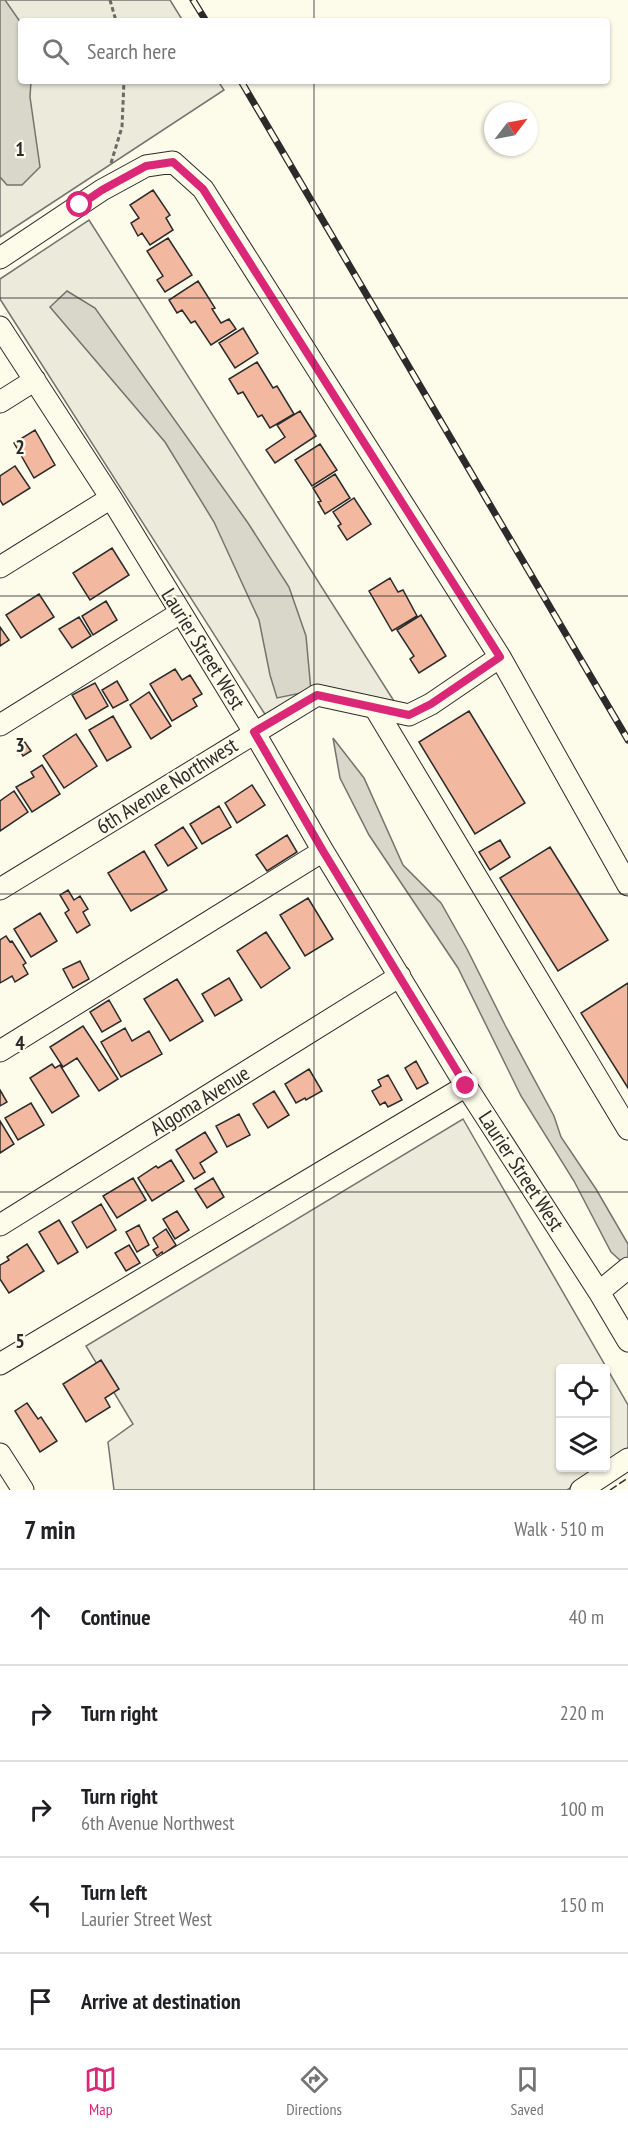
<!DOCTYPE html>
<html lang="en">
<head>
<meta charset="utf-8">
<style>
	:root { --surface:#fff; --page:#f6f6f6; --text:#202124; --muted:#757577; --line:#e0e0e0; --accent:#db2777 }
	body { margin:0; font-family:"PT Sans Narrow",sans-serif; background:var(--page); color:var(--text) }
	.controls { position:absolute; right:18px; bottom:18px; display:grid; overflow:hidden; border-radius:6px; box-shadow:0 2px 4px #0004 }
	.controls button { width:54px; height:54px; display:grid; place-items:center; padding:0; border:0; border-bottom:2px solid var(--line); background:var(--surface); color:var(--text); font:30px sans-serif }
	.compass { position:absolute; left:484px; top:102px; width:54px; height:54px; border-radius:50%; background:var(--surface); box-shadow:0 2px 4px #0004; rotate:58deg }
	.stop { position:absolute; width:18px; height:18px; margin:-14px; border:4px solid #db2777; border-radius:50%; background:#fff }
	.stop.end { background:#db2777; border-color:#fff; box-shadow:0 2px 6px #0008 }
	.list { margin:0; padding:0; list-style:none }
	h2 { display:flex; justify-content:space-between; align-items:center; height:78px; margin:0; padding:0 24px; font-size:26px }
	h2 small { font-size:20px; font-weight:400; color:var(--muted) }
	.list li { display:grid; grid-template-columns:39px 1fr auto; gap:18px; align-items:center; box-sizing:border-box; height:96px; padding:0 24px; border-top:2px solid var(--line) }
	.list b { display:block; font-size:22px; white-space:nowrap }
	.list p { margin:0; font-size:20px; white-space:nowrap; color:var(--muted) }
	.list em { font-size:20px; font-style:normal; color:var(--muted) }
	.icon { flex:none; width:33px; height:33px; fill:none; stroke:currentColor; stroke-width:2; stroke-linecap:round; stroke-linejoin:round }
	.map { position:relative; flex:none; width:628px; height:1490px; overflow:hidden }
	.search { position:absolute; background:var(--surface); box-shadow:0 2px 4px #0004; left:18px; right:18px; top:18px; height:66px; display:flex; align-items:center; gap:15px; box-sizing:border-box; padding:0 21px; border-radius:6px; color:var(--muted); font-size:22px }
	.sheet { height:558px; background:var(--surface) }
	nav { display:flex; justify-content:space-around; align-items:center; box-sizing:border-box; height:84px; border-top:2px solid var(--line); background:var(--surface); font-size:16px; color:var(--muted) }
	nav a { display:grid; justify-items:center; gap:3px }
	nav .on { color:var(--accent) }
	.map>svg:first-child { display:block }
</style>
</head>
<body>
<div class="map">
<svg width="628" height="1490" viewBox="0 0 628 1490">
	<rect width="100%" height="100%" fill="#fdfbea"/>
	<path fill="#ecebdb" stroke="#74746e" stroke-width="1.5" d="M0,0H170L183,21H21V81H218L224,90L0,237Z
		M89,220L406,720L320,703L268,719L0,299V279Z
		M463,1119L628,1405V1452L606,1466V1368H560V1468H603L567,1490H114L108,1442L133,1424L86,1346Z"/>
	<path fill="#d8d7c9" stroke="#74746e" stroke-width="1.5" d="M0,0H5L21,23V81H31L30,97L40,167L22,185H7L0,177Z
		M67,291L95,308L248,523L289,587L306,636L311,691L277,698L270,675L259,620L214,522L165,442L50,307Z
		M333,738L364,778L403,865L441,903L467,949L505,1025L554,1116L561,1137L596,1189L628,1244V1258L622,1262L611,1252L574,1181L521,1096L458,968L369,835L340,778Z"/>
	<path fill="#f2b8a0" stroke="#2b2b2b" stroke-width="1.5" d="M153,190L170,215L166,218L173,230L150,245L142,233L138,236L131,223L139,218L130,205Z
		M168,238L192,275L165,292L157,280L163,276L147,251Z
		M198,281L215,308L212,309L221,323L229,319L236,329L211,345L195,321L191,323L182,310L177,313L169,300Z
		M243,328L258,353L235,368L219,343Z
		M257,362L273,388L277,386L294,414L270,428L262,415L258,417L243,392L238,394L229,379Z
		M300,411L316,436L275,463L266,450L285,437L277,425Z
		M35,430L55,465L34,478L14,443Z
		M320,444L337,470L312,486L295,460Z
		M15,466L30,488L3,505L0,500V476Z
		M335,474L350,498L325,514L318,502L321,501L313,488Z
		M354,498L371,524L347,540L338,526L341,524L333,512Z
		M112,548L129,575L90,600L73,573Z
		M390,578L398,592L403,590L417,616L392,631L369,591Z
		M39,594L54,617L21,638L6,615Z
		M106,601L117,620L93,635L82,616Z
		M421,615L446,656L419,673L410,659L414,656L397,630Z
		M79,617L91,636L72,648L59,629Z
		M0,627L9,640L0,646Z
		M175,669L182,680L190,675L202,694L193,699L197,706L172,721L150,684Z
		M117,681L128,700L113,708L102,690Z
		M95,683L108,706L86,719L72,695Z
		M149,692L171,726L151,739L130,705Z
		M469,711L525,803L475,834L419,742Z
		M113,716L131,747L107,761L89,730Z
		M76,734L97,766L64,788L43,756Z
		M24,741L31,751L23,756L17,746Z
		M42,765L60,794L32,812L16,787L34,777L31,772Z
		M252,785L265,805L237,823L225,803Z
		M14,791L28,812L0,831V801Z
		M219,806L231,827L202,844L190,824Z
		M183,827L197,848L168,866L155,845Z
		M287,835L297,852L267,871L256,855Z
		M500,840L510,857L490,870L479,852Z
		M550,847L608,940L558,971L500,878Z
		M144,851L167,890L131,911L108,873Z
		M68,890L74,900L80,896L88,909L83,912L90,925L77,933L65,913L69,910L60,895Z
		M308,898L333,939L305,956L280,915Z
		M40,913L57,941L31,957L14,929Z
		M266,932L290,968L261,988L237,951Z
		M6,936L10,942L12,941L26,963L23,965L28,974L15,982L12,976L0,983V940Z
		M80,961L89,979L73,988L63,969Z
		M229,978L242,1000L215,1016L202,994Z
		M177,979L203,1021L170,1041L144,999Z
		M628,983V1088L581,1013Z
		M109,1000L121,1021L102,1032L90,1012Z
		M83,1026L118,1079L99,1091L77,1058L63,1067L50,1047Z
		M125,1028L132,1041L149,1031L162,1054L121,1077L101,1042Z
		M416,1061L428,1083L417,1089L405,1068Z
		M52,1064L55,1068L60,1065L79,1096L52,1113L30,1078Z
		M309,1069L322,1091L306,1100L305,1098L296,1103L285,1084Z
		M388,1075L402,1100L388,1107L385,1102L380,1105L372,1091L381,1086L378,1080Z
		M0,1090L7,1102L0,1106Z
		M274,1091L289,1115L268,1128L253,1104Z
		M31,1103L44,1125L18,1140L5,1118Z
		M239,1114L250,1135L227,1147L216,1126Z
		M0,1121L14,1144L0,1153Z
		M205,1132L217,1152L200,1163L205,1172L194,1179L176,1150Z
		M171,1160L184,1181L152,1201L138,1178L156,1166L158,1168Z
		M133,1178L146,1200L117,1218L103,1196Z
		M213,1178L224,1197L207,1208L195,1189Z
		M101,1204L116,1230L87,1248L72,1222Z
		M177,1211L189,1230L175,1239L163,1219Z
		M59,1220L78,1252L58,1264L39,1232Z
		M139,1225L149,1245L137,1252L126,1232Z
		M166,1229L176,1245L163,1254L162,1252L157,1256L153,1250L158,1247L153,1238Z
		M27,1244L44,1271L9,1293L0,1279V1265L9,1260L7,1257Z
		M129,1245L140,1263L126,1271L115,1253Z
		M101,1360L119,1389L105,1398L110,1407L86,1422L63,1384Z
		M27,1403L38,1419L41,1417L57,1441L40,1452L15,1411Z"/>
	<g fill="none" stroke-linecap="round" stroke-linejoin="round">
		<defs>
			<path id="minor" d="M0,258L102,190L146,166L173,162L203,189L500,657L628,885
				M0,327L111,498L254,732L323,851L466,1086L599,1292L628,1341
				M0,402L35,380
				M0,567L111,498
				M375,708L628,1129
				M0,725L180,613
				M0,889L317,695L409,715L431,704L500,657
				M0,1051L323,851
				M0,1225L400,976
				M599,1292L628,1268
				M0,1364L466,1086
				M0,1454L23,1490
				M581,1490L628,1459"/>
		</defs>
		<use href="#minor" stroke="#2b2b2b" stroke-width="23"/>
		<path stroke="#6a6964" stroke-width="3" stroke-dasharray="4.5 3" stroke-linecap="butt" d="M110,0L116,21
			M111,163L122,127L124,81"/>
		<use href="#minor" stroke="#fdfbea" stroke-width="21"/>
		<defs>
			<path id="rail" d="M193,0L206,21
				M241,81L628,740"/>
		</defs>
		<use href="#rail" stroke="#2b2b2b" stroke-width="7"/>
		<use href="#rail" stroke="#fdfbea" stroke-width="4.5" stroke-dasharray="14" stroke-linecap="butt"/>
		<path stroke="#2b2b2b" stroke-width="1.5" stroke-dasharray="8 3" stroke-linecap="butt" d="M610,1490L628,1478"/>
	</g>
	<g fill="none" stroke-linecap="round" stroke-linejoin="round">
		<path stroke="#db2777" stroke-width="8" d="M80,205L102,190L146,166L173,162L203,189L500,657L431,704L409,715L317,695L254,732L323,851L466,1086"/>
	</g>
	<path fill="none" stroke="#2b2b2b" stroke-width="1.5" stroke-opacity="0.55" d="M314,0V21M314,81V1490M0,298H628M0,596H628M0,894H628M0,1192H628"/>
	<g text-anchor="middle" stroke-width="4.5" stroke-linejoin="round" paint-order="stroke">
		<g font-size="21" fill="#2b2b2b" stroke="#fdfbea">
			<text transform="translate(203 649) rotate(58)" y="7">Laurier Street West</text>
			<text transform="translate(167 786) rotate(-32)" y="7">6th Avenue Northwest</text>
			<text transform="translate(200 1101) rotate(-32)" y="7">Algoma Avenue</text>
			<text transform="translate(521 1171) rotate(57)" y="7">Laurier Street West</text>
		</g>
	</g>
	<g font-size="20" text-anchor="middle" font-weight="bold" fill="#2b2b2b" stroke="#fdfbea" stroke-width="4.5" stroke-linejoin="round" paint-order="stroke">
		<text x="20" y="156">1</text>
		<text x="20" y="454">2</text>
		<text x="20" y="752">3</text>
		<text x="20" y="1050">4</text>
		<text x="20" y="1348">5</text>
	</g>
</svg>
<div class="controls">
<button><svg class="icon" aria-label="locate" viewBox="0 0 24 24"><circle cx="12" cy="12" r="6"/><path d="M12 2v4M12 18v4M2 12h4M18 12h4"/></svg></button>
<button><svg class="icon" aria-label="layers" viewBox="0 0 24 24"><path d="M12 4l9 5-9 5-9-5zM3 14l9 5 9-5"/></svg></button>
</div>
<svg class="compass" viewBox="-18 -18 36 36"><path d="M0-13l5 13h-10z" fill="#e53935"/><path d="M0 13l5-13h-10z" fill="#757577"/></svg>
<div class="stop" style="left:80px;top:205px"></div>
<div class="stop end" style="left:466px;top:1086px"></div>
<div class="search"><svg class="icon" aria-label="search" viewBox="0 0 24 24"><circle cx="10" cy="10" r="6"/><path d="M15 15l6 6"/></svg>Search here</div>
</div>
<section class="sheet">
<h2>7 min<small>Walk · 510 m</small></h2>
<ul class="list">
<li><svg class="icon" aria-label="ahead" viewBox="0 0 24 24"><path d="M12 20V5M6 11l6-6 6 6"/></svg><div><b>Continue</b></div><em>40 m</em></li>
<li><svg class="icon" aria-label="right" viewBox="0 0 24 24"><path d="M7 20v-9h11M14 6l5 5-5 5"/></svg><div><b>Turn right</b></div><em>220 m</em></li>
<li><svg class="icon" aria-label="right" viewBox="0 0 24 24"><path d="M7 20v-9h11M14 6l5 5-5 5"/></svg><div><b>Turn right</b><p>6th Avenue Northwest</p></div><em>100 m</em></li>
<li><svg class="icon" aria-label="left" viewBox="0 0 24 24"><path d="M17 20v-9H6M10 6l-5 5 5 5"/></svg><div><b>Turn left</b><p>Laurier Street West</p></div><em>150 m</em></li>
<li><svg class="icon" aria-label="arrive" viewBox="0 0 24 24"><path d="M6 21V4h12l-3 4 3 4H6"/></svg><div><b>Arrive at destination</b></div></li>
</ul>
</section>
<nav>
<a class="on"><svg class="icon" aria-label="map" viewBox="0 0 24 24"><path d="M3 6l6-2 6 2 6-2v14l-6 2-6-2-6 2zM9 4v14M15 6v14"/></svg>Map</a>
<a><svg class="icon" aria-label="directions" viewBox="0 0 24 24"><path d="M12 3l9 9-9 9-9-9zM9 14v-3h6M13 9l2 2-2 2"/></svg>Directions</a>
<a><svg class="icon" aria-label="saved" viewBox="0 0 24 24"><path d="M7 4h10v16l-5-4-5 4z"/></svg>Saved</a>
</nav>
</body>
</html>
